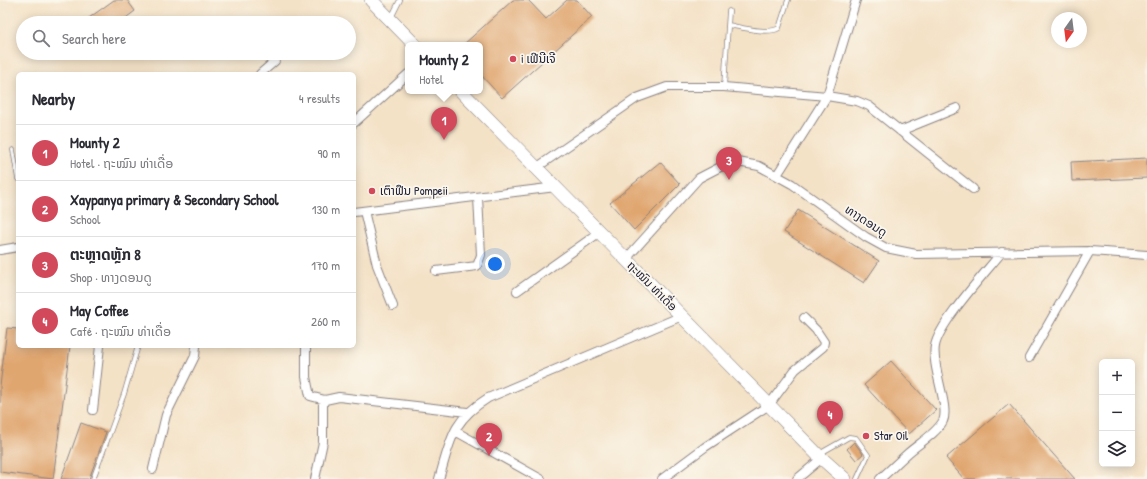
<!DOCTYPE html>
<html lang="en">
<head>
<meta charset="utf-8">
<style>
	:root { --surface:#fff; --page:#f2f2f3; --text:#2b2b33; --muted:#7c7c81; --line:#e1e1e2; --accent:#d1495b }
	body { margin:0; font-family:"Patrick Hand","Noto Sans Lao",sans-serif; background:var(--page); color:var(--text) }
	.controls { position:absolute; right:12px; bottom:12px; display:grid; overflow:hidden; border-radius:6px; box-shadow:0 2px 10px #0003 }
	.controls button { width:36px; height:36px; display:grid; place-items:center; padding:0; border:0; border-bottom:1px solid var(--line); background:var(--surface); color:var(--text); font:20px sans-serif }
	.compass { position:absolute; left:1051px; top:12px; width:36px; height:36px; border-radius:50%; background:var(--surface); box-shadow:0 2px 10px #0003; rotate:194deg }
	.you { position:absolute; left:495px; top:264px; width:14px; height:14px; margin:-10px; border:3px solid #fff; border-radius:50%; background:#1a73e8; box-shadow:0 0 0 6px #1a73e833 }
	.badge { display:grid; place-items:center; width:26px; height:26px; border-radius:50%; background:var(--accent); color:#fff; font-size:13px; font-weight:700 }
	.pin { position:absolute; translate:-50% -33px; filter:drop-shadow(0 1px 2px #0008) }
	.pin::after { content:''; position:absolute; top:21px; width:14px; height:12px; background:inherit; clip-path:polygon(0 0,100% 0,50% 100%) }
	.popup { position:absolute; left:405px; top:42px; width:78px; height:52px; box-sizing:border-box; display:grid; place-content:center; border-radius:6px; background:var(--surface); filter:drop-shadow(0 1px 3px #0005); font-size:13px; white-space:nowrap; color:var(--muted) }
	.popup b { font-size:15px; color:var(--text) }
	.popup::after { content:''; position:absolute; left:50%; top:100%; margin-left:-8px; border:8px solid transparent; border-top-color:var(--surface) }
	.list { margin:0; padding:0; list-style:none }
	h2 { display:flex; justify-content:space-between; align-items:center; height:52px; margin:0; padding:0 16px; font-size:17px }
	h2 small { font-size:13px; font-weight:400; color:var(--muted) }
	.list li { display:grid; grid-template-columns:26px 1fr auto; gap:12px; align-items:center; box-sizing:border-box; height:56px; padding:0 16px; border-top:1px solid var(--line) }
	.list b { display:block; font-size:15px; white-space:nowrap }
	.list p { margin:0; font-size:13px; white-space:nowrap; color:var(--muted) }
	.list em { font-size:13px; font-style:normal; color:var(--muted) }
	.icon { flex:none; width:22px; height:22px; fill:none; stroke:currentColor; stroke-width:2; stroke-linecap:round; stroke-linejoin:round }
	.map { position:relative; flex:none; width:1147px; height:479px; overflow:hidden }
	.search { position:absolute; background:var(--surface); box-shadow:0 2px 10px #0003; left:16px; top:16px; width:340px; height:44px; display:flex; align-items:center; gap:10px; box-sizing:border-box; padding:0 14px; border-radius:22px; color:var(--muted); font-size:15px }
	.panel { position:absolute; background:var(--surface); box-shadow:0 2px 10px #0003; left:16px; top:72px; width:340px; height:276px; border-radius:6px }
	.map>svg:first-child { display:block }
</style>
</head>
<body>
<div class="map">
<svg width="1147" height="479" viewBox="0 0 1147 479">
	<rect width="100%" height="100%" fill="#fbf7ec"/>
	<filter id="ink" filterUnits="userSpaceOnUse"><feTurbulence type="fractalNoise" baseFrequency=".025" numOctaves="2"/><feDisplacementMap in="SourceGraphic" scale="8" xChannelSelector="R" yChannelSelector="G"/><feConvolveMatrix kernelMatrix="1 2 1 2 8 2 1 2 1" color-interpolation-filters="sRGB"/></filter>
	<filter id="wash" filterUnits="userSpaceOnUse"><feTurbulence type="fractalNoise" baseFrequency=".012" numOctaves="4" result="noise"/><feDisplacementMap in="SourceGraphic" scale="16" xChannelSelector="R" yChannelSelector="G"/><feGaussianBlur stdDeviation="0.9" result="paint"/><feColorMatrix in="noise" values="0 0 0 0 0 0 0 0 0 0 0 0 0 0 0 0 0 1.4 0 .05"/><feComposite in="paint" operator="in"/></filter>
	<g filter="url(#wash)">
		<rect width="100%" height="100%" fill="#f4e2c7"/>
		<g id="blocks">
			<path fill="#e0a66f" d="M114,0H127L135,11L119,23H82Z
				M513,0H528L546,19L567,0H577L592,17L502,98L480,74V45H463Z
				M1147,158V178L1072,181L1071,162Z
				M660,162L680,184L634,230L610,203Z
				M798,210L879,261L864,283L784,232Z
				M7,328L18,329V346H70L53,479L0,472V386Z
				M891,361L936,410L909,434L864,385Z
				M1009,404L1075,479H964L946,458Z
				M81,423L106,432L89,479H61Z
				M854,442L863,454L856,460L847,449Z"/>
		</g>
	</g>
	<g filter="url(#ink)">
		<use href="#blocks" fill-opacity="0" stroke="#8b8281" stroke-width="1"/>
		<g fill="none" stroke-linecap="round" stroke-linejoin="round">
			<defs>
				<path id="service" d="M391,18L400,0
					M728,25C740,27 769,35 779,28L788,0
					M724,87L729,11
					M13,150L18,179
					M819,454L849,437L856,438L868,455L857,479
					M93,479L124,394L138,346"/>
				<path id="minor" d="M260,74L275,61
					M354,123L408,74
					M900,131L957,108
					M536,168L637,98L667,87H724L827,96L857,101L869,106L973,189
					M777,175L827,96L856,0
					M364,211L377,265L393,306
					M354,212L556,187
					M0,250L18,247
					M626,259L699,178L724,165L738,162L759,166L792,184L866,237L886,248L916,254L1090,251L1147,255
					M436,271L477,266L481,255L478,197
					M517,291L600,232
					M306,346V377L310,396L325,400L339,397L467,412
					M1029,358L1090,251
					M93,410L100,346
					M455,431L541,479
					M153,469L166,415L195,356L196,346
					M315,479L323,442V404L325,400
					M439,479C451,440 451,421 488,398L682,316
					M662,479L705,447L769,405L795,370L823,347L824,342L816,330L804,318
					M797,479L822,458
					M880,479C889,471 898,462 907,454C918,444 936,434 943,421C950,407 931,367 935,346C939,323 986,272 1002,252"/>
				<path id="primary" d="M371,0L415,45
					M461,91L818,455L845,479"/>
			</defs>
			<use href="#service" stroke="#8b8281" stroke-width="5.5"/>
			<use href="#minor" stroke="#8b8281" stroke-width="10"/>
			<use href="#primary" stroke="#8b8281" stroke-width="14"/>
			<use href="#service" stroke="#fff" stroke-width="4"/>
			<use href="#minor" stroke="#fff" stroke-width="8"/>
			<use href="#primary" stroke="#fff" stroke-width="13"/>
		</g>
	</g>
	<g fill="#d1495b" stroke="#fbf7ec" stroke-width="1.5">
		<circle cx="513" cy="59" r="4"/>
		<circle cx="372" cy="191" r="4"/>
		<circle cx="866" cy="436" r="4"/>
	</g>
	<g text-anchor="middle" stroke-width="3.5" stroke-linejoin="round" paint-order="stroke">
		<g font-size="12" fill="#22223b" stroke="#fbf7ec" text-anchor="start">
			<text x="521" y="63">i ເຟີນີເຈີ</text>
			<text x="380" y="195">ເຕົາຟືນ Pompeii</text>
			<text x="874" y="440">Star Oil</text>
		</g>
		<g font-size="12" fill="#22223b" stroke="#fbf7ec">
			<text transform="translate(866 221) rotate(33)" y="4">ທາງດອນດູ</text>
			<text transform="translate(652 286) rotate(45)" y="4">ຖະໝົນ ທ່າເດື່ອ</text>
		</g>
	</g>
</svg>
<div class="controls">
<button>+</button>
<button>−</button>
<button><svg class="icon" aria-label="layers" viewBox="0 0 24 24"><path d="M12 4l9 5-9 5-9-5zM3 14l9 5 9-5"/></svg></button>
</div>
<svg class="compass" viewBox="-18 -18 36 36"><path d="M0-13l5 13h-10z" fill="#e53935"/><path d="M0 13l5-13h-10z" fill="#7c7c81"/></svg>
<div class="you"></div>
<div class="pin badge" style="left:444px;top:140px">1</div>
<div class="popup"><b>Mounty 2</b>Hotel</div>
<div class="pin badge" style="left:489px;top:456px">2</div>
<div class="pin badge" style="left:729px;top:180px">3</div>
<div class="pin badge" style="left:830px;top:434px">4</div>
<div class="search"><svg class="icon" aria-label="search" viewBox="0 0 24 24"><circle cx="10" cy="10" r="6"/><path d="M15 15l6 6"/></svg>Search here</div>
<section class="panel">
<h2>Nearby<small>4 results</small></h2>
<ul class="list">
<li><span class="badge">1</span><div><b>Mounty 2</b><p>Hotel · ຖະໝົນ ທ່າເດື່ອ</p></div><em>90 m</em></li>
<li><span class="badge">2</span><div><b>Xaypanya primary &amp; Secondary School</b><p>School</p></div><em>130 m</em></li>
<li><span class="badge">3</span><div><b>ຕະຫຼາດຫຼັກ 8</b><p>Shop · ທາງດອນດູ</p></div><em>170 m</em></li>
<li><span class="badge">4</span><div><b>May Coffee</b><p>Café · ຖະໝົນ ທ່າເດື່ອ</p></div><em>260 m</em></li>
</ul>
</section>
</div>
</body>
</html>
